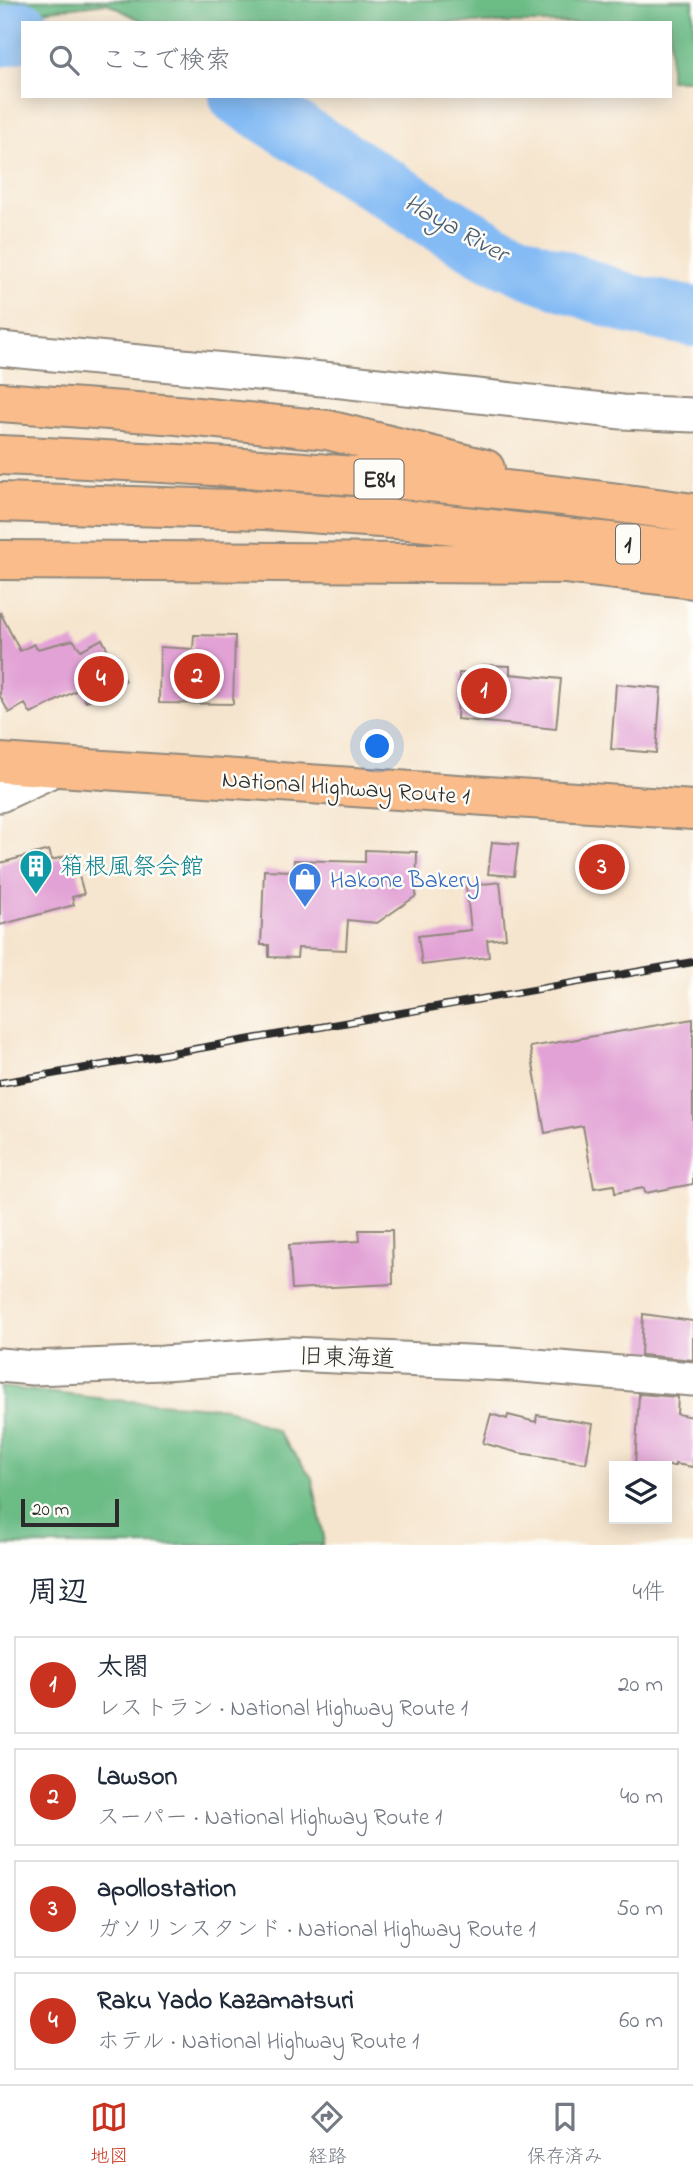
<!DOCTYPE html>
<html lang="ja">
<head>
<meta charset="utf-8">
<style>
	:root { --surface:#fff; --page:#f6f6f7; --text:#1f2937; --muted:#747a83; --line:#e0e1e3; --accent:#c8321e }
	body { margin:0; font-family:"Indie Flower","Klee One",sans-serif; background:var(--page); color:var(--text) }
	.controls { position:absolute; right:21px; bottom:21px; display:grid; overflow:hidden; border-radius:0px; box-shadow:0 4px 18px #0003 }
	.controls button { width:63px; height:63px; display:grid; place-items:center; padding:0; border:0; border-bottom:2px solid var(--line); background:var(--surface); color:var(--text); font:35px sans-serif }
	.scale { position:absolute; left:21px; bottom:18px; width:98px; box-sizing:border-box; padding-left:7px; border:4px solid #2b2b2b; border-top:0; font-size:19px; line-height:24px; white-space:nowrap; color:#2b2b2b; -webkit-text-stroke:5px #fdfcf7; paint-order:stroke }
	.you { position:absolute; left:378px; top:747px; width:24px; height:24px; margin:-18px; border:5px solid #fff; border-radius:50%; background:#1a73e8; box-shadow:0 0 0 10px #1a73e833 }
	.badge { display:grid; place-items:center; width:46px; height:46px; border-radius:50%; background:var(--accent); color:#fff; font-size:23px; font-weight:700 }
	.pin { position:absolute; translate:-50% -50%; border:4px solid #fff; box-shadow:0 2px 7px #0006 }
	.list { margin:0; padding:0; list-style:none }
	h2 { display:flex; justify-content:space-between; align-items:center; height:91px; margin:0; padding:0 28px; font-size:30px }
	h2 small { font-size:23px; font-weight:400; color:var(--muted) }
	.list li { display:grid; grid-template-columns:46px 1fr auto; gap:21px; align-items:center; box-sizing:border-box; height:98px; margin:0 14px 14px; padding:0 14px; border:2px solid var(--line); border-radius:0px }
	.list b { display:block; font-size:26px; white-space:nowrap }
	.list p { margin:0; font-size:23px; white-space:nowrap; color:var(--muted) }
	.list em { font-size:23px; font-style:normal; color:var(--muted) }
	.icon { flex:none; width:38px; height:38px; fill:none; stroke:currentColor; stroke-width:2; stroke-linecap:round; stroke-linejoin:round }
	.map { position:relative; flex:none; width:693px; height:1545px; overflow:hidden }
	.search { position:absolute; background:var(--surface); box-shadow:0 4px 18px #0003; left:21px; right:21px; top:21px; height:77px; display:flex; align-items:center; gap:18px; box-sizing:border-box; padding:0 24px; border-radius:0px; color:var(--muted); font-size:26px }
	.sheet { height:539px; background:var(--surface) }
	nav { display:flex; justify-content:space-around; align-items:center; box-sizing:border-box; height:98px; border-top:2px solid var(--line); background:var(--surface); font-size:19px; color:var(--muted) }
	nav a { display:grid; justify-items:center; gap:4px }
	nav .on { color:var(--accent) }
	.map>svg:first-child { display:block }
</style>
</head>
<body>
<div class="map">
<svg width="693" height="1545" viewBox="0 0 693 1545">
	<rect width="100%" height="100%" fill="#fdfcf7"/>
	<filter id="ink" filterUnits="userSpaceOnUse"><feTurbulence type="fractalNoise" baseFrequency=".0143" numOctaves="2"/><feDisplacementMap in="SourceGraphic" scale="14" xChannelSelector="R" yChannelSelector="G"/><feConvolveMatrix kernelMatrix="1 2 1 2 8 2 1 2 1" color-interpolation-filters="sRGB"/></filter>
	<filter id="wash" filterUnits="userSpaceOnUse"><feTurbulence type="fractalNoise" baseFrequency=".00686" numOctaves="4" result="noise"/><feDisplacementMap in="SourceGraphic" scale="28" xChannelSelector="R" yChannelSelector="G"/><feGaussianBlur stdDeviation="1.57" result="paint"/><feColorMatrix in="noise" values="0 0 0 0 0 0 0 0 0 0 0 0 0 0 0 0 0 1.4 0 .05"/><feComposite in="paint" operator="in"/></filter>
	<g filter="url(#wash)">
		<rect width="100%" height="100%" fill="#f6e5ce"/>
		<path fill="#6cbc86" stroke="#4c7458" stroke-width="2" d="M0,0H693V80H670V23H146L107,3L0,16Z
			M0,1387L114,1400L226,1408L277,1431L312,1478L324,1537L322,1545H0Z"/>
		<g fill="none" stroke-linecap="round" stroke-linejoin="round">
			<path stroke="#84bbf4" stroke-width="60" d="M0,37L23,31
				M239,96L434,218L489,250L531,269L629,304L693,317"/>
		</g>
		<g id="blocks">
			<path fill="#e2a2d5" d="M0,612L20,651L34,644L37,649L73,640L81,650L102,639L125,681L86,702L79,689L31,714L25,704L9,713L0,696Z
				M194,635L235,636L233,704L159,703L160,647L193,649Z
				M482,665L510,666V674L561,679L556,729L457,719L459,673L482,674Z
				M616,684L661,688L656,753L611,749Z
				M492,842L518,844L514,876L488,874Z
				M49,850L52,860L73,854L84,894L72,897L74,905L0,925V863Z
				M365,850L417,852L416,896L377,923L348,920L346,950L298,948L297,958L269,957V945H261L264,870L293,871L294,860L365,862Z
				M500,882L506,938L487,940L489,957L422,965L418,936L471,930L466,886Z
				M693,1019V1184L645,1193L644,1188L615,1193L614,1185L594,1188L583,1126L545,1133L530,1047Z
				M359,1230H392L393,1284L292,1289L289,1245L360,1241Z
				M643,1314L693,1321V1360L641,1355Z
				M639,1394L678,1397L677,1414L693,1417V1467L675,1464V1466H635Z
				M491,1414L507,1419L508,1415L536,1422L537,1415L593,1424L586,1463L519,1453L483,1443Z"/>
		</g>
	</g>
	<g filter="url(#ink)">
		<use href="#blocks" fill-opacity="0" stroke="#90887c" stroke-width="2"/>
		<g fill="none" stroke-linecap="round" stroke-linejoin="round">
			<defs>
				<path id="street" d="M0,349L333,380L622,412L693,415
					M0,795L57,768
					M0,1365L33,1368L163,1363L291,1354L511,1364L693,1379"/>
				<path id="highway" d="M0,402L177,415L328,430L485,469
					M0,455C231,465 464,480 693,513
					M0,502L266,510L408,520L693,551
					M0,560L564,564
					M538,561L693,579
					M0,763L693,810"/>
			</defs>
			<use href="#street" stroke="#90887c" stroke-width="37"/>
			<use href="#highway" stroke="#90887c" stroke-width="42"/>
			<use href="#street" stroke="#fff" stroke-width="33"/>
			<use href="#highway" stroke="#f9bc8a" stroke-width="38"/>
			<defs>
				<path id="rail" d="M0,1083L693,962"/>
			</defs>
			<use href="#rail" stroke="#2b2b2b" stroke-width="8"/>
			<use href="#rail" stroke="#fdfcf7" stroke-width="5" stroke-dasharray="16" stroke-linecap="butt"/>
		</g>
	</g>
	<defs>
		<symbol id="building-pin" viewBox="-11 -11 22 30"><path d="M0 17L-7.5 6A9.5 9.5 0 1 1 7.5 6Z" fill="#0f9aa8" stroke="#fdfcf7"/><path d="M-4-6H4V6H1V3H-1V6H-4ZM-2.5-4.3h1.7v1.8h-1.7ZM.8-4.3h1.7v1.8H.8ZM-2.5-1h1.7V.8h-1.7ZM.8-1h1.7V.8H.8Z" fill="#fff"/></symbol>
		<symbol id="shop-pin" viewBox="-11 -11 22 30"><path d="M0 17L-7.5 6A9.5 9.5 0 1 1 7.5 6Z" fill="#3f7fe0" stroke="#fdfcf7"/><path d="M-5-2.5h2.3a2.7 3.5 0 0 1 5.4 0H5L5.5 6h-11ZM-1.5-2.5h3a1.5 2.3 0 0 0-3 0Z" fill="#fff"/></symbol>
	</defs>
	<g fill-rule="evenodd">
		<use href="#building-pin" x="17" y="847" width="38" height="52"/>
		<use href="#shop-pin" x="286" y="860" width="38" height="52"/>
	</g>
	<g text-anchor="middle" stroke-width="5" stroke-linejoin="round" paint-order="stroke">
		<g fill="#fdfcf7" stroke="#6a6a68" stroke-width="2">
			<rect x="354.5" y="459.5" width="49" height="39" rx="5"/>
			<rect x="616" y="524.5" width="24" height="39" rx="5"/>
		</g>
		<g font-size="23" font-weight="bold" fill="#2b2b2b">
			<text x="379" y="487">E84</text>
			<text x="628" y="552">1</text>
		</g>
		<g font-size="24" fill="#2b2b2b" stroke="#fdfcf7">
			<text transform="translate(346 787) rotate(4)" y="8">National Highway Route 1</text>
			<text transform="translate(347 1357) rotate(2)" y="8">旧東海道</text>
		</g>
		<g font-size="24" fill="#0d838f" stroke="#fdfcf7" text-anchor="start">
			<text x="60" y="874">箱根風祭会館</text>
		</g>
		<g font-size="24" fill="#366cbe" stroke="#fdfcf7" text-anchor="start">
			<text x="330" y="887">Hakone Bakery</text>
		</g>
		<g font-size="26" font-style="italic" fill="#4a5d71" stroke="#fdfcf7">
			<text transform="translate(457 227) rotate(29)" y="9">Haya River</text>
		</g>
	</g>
</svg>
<div class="controls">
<button><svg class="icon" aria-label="layers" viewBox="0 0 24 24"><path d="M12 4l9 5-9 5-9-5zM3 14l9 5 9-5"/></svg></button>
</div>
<div class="scale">20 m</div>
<div class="you"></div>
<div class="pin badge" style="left:484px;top:691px">1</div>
<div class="pin badge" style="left:197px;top:676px">2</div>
<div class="pin badge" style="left:602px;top:867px">3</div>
<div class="pin badge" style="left:101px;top:679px">4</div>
<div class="search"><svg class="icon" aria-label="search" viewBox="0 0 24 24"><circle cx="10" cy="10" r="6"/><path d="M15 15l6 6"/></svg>ここで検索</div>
</div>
<section class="sheet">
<h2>周辺<small>4件</small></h2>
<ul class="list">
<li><span class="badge">1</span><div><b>太閤</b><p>レストラン · National Highway Route 1</p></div><em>20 m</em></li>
<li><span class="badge">2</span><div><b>Lawson</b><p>スーパー · National Highway Route 1</p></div><em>40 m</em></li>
<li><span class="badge">3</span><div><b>apollostation</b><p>ガソリンスタンド · National Highway Route 1</p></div><em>50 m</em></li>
<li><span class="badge">4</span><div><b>Raku Yado Kazamatsuri</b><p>ホテル · National Highway Route 1</p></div><em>60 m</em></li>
</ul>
</section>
<nav>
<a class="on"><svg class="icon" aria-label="map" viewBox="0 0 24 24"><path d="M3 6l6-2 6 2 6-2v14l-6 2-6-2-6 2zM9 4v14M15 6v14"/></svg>地図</a>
<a><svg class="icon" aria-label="directions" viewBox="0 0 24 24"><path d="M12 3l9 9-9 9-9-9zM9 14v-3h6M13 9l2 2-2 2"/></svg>経路</a>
<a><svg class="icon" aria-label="saved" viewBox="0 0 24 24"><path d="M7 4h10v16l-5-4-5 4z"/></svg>保存済み</a>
</nav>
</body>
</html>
